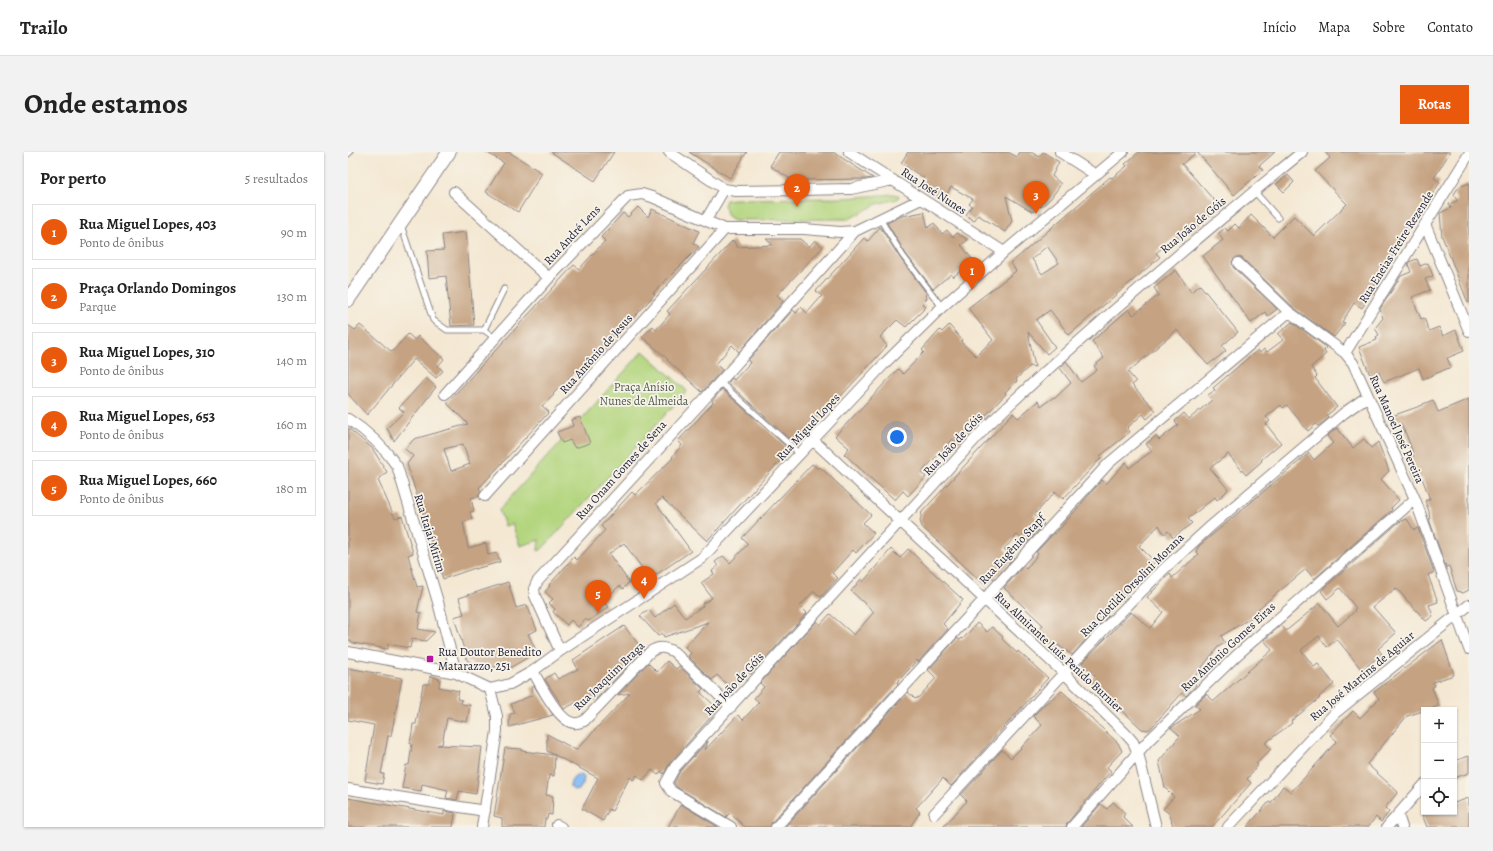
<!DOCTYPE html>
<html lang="pt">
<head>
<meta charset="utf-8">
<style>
	:root { --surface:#fff; --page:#f2f2f2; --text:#222; --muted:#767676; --line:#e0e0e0; --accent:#ea580c }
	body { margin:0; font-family:Alegreya,serif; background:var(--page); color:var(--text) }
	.controls { position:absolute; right:12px; bottom:12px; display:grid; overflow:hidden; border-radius:0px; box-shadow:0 1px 3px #0004 }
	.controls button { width:36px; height:36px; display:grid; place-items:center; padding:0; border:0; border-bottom:1px solid var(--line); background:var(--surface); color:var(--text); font:20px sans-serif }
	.you { position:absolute; left:549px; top:285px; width:14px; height:14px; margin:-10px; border:3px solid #fff; border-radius:50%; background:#1a73e8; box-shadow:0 0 0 6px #1a73e833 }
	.badge { display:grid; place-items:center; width:26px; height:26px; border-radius:50%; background:var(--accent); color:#fff; font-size:13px; font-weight:700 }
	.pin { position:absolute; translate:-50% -33px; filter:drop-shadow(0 1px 2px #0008) }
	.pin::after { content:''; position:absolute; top:21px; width:14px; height:12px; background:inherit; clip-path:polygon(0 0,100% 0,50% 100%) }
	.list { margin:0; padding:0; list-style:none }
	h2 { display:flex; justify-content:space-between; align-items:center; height:52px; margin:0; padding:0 16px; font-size:17px }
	h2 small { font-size:13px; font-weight:400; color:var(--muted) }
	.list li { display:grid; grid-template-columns:26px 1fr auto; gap:12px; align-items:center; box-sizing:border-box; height:56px; margin:0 8px 8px; padding:0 8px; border:1px solid var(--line); border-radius:0px }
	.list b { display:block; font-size:15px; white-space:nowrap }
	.list p { margin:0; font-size:13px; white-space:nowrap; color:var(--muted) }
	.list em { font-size:13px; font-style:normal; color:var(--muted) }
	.icon { flex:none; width:22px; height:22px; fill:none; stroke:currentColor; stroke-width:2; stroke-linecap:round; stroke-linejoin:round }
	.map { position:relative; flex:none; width:1121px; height:675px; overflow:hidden; border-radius:0px }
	header { display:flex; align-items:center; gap:24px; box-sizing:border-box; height:56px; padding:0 20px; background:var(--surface); border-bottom:1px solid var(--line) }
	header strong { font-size:19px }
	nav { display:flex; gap:22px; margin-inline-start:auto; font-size:14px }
	.intro { display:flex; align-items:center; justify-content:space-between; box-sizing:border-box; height:96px; padding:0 24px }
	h1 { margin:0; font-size:28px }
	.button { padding:10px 18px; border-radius:0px; background:var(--accent); color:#fff; font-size:14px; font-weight:700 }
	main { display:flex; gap:24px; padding:0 24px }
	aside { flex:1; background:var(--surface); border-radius:0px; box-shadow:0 1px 3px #0004 }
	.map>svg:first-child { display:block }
</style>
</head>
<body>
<header>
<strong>Trailo</strong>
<nav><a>Início</a><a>Mapa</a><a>Sobre</a><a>Contato</a></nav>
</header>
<div class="intro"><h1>Onde estamos</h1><a class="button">Rotas</a></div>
<main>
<aside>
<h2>Por perto<small>5 resultados</small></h2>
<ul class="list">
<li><span class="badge">1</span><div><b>Rua Miguel Lopes, 403</b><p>Ponto de ônibus</p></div><em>90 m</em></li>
<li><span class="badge">2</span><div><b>Praça Orlando Domingos</b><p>Parque</p></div><em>130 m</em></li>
<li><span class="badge">3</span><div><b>Rua Miguel Lopes, 310</b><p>Ponto de ônibus</p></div><em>140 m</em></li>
<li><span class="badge">4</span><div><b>Rua Miguel Lopes, 653</b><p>Ponto de ônibus</p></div><em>160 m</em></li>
<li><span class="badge">5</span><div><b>Rua Miguel Lopes, 660</b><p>Ponto de ônibus</p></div><em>180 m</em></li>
</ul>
</aside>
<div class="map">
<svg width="1121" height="675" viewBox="0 0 1121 675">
	<rect width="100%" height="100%" fill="#f7f3e8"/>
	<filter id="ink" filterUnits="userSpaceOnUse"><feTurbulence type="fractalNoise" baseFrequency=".025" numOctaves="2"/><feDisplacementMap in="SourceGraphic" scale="8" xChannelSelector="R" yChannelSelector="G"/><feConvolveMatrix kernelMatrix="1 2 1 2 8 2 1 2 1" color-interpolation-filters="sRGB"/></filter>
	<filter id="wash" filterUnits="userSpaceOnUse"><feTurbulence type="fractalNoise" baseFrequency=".012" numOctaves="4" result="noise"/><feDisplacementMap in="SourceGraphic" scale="16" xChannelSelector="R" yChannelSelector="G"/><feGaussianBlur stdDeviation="0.9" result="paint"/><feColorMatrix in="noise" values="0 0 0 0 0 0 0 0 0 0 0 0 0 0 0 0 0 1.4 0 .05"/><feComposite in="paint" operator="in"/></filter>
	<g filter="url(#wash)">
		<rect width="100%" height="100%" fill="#f4e8d3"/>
		<path fill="#b3d57e" stroke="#6a7c5c" d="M546,42L551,44L549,47L529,52L501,67L386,68L380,64L376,53L378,48L385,47L497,46Z
			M295,199L339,239L194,397L190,399L191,388L172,394L164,372L157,374L151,358Z"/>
		<path fill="#82bbf3" stroke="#526e97" d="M232,622L236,625L235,632L231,638L227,639L222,635C222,629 226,624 232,622Z"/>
		<g id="blocks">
			<path fill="#c5a281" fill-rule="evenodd" d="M138,0H161L194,21L170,60L138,40L156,11Z
				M203,0H266L247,29Z
				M341,0H399L382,26Z
				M431,0H485L525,26L518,27L444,28L422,14Z
				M560,0H660L669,5L672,0H683L691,5L695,0L711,10L704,24L713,32L703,46L693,55L690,53L685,60L658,44L664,69L657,80L630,63L626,69L618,63L624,54L621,52L625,47L603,35L595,48L571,33L576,26L553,11Z
				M791,0H927L911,14L915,18L886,43L849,0L834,12L872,55L832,88L828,84L808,101L812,105L721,183L702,158L688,168L707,195L699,202L680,180L687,215L682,214L668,227L669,229L657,240L658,242L610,292L604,287L573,321L578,325L560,344L555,339L547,348L496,302L501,296L487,284L550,217L555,222L576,200L574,198L592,178L594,180L601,173L614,188L613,190L628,204L645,188L620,156L668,119L663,111L762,25L764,26L779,14L777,12ZM699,94L711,111L694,122L684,107Z
				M977,0H1102L1086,26L1092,30L1031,125L1033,124L1026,135L1032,133L1026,142L1025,139L1014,156L1006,151L994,170L997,171L986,185L945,155L894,106L889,105L884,109L885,115L929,157L920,164L917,160L903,171L855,104L875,88L870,82L877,76L880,79L887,72L891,76L903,63L925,85L946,64L966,84L999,52L967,19L982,6Z
				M940,23L946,30L936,40L928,32Z
				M1121,31V151H1120L1094,84L1092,61L1103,56L1101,52L1109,49L1106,42L1111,35Z
				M290,55L300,65L304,57L351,79L345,91L351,95L305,141L307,142L234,223L228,218L205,242L206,243L194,254L201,260L131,336L133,339L131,344L123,346L126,359L122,360L124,367L115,370L120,396L138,391L140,403L149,401L152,410L127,417V416L95,427L59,312L65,304L57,297L66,287L120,272L99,251L226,113L231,117L257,89L253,85L275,61L280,65ZM115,292L122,312L103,319L96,297Z
				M576,60L580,76L586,71L594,82L599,78L605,85L609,81L620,88L613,93L625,108L605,125L603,122L585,137L558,102L539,71L554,64Z
				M532,75L552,106L579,142L577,143L579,146L574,152L578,155L558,175L549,168L532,185L539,194L448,293L380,231L384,226L386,228L402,211L400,208L445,158L448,161L453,155L459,161L474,144L468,139L516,86L520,89Z
				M118,80L126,173L103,174L98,124L81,126L79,99L96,98L94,83Z
				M418,87H452L461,95L467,88L475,95L429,143L435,149L391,200L384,193L368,212L374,218L354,240L319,208L320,207L294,185L305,174L308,178L322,162L319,159L385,88L389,95L425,93Z
				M1069,107L1072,114L1080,111L1085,124L1077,127L1082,138L1064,145L1073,167L1076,166L1081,179L1091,175L1095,184L1108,178L1116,199L1099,206L1103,215L1075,227L1071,216L1036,230L1031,220L1022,223L1011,195L1029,188L1028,185L1031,183L1027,176L1035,166L1032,157L1053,124L1063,120L1060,112L1061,110Z
				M828,118L843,140L852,133L890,180L874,194L878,199L860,213L829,178L780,220L788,230L784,233L808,259L799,267L795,262L779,276L782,280L752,304L753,306L715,347L707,340L686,363L696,372L679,392L669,383L656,397L666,406L646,427L644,425L637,433L574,375L572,369L574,360L665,261L670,266L690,249L693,254L706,245L707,246L723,231L712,216L718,209L733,230L749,218L746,214L756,206L744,189L781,157L785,163L811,143L806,136Z
				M944,170L978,195L976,199L978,202L963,215L969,224L967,226L989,255L979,263L981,266L970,274L968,272L960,279L939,253L935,256L933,253L918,265L922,269L918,272L933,291L913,308L914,309L898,323L880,302L862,316L880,337L877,341L869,348L867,345L840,367L844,371L825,386L820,379L816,382L811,373L791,394L807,410L798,419L797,418L758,462L760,464L724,503L710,493L707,496L689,480L695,474L694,472L656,436L675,414L678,417L690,402L688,400L706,381L707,382L754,328L758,332L778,310L781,316L804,299L798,292L808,284L811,288L830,273L827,269L836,261L841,267L864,248L860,243L867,238L865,236L900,206L910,198L912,201L916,197L919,200L935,188L930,182Z
				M0,173L7,178L12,173L44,200L60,182L67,188L70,184L96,207L90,214L95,219L88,226L66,207L19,263L0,242Z
				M78,226L88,235L46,289L39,276L56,260L51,256Z
				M374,237L442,298L359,389L314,346L308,351L343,399L302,427L276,391L261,402L281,430L275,437L271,434L255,450L261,455L240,469L237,467L230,475L223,468L219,473L205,460L207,457L201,451L205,447L197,440L202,434L201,433L226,405L229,408L248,388L257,378L253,374L284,340L287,343L325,306L324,305L334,293L330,289L365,251L364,249Z
				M1121,247V438L1115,441L1109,439L1101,414L1098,415L1082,370L1081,359L1077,349L1082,347L1074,326L1068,328L1059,307L1066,304L1058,282L1053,272L1045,276L1041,265L1075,253V252L1085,248L1090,260Z
				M232,265L242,291L227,296L222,288L214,291L209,280L225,274L223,268Z
				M0,276L24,296L39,320L30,328L47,366L54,364L65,401L60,403L69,435L75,434L69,460L73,461L70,477L87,480L78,489L64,487L62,496L40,492V497L5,491L0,487Z
				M989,276L1005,296L1016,287L1023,296L1030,290L1041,319L1033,327L1051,348L1043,356L1044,358L966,427L958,417L910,457L913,460L873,484L877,491L870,495L844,528L848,533L838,544L834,541L803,576L800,578L794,577L743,529L747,524L734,511L783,460L802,476L815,460L799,445L811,433L822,421L824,426L851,402L848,399L851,394L961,301L966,308L985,291L979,284Z
				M464,312L470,317L472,315L523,363L515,371L526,381L508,401L505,398L484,421L490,426L473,445L466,439L452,454L459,461L403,522L401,521L390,533L389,531L384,537L369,523L364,528L340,504L343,501L337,495L360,470L316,485L314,481L310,484L292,464L301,458L307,466L326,451L337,466L355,454L354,452L364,446L353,431L366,422L364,419L370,414L367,410L375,404L382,411L400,392L394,386Z
				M1059,367L1066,378L1070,376L1086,420L1080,423L1090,450L1081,453L1085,464L1078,469L1048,436L1025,455L1048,481L1030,497L1034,502L1014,518L989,487L979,495L971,484L953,498L966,515L970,512L986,532L971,545L972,546L943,569L944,571L917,591L923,597L908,612L910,613L899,627L903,631L864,675H825L822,662L815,657L826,645L817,636L811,609L832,584L823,576L852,557L847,553L858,542L866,549L924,498L916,488L933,473L938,479L972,451L990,474L1007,459L1006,458L1008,456L992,436L979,447L973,439L1051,370Z
				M543,397L552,406L560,397L615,448L595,472L600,477L570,510L569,508L553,526L549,530L550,532L423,671L422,675H397L382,661L378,665L330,636L326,631L332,619L360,589L357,598L390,563L395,568L411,550L406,546L416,535L412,531L469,469L472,473L482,462L506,483L526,460L503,439L513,427L515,430Z
				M160,430L168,456L179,453L189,478L180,482L189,500L160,517L158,510L140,518L139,515L134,518L132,514L128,516L127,514L125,515L122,509L120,510L106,465L116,462L111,446Z
				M629,471L639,480L644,475L655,485L654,487L669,501L670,499L700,526L603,634L595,626L568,656L572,660L562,675H437L560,540L567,547L571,545L588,526L580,518L609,486L612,488L614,486L615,487Z
				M276,474L295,498L248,547L237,549L230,556L227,551L216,557L197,527L206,521L210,527L230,517L225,508Z
				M1094,488L1106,523L1085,530L1087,534L1084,535L1091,554L1059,564L1019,612L1050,640L1037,656L1041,660L1033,670L1028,665L1020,675H899L921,650L923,651L935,634L943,640L958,624L989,589L982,583L1005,559L1012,566L1031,547L1026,540Z
				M319,509L328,517L331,514L355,537L352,540L370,557L322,611L316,622L313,619L310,623L304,618L295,628L289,623L285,628L282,625L264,659L261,657L255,669L234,657L250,626L207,603L206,624L201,623L198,643L205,644L204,663L200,662L199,667H197L196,675H154V666L146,664L157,596L174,597V599L207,603L199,599V582L228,598L282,541L270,543L300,511L309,520Z
				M0,516L54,526L43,584H40L33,622H36L34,632L17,629L26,573L0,568Z
				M82,524L92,527L91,535L111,539L109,547L114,548L113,552L122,553L119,570L99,566L94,592L89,593L134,595L128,642L111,639L109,648L98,646L100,638L74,632L73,639L54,636L58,613H61L64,592L62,591L64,580L65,572H68L75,532H81Z
				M186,534L205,563L161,575L162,562L167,561L163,552L185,543L183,536Z
				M714,539L770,591L774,599L759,615L763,619L719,671L718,675H595L619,649L613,643L654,598L663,606L674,595L694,573L685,564L698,551Z
				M1121,604V621L1106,626V609Z
				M0,646L96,663V659L107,661L105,675H0Z
				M1121,646V675H1079L1073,660H1106V651Z
				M765,650L777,661L775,665L785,675H733L753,652L759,657Z
				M333,652L370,675H320Z"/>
		</g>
	</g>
	<g filter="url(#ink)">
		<use href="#blocks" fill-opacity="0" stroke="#8b8587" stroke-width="1"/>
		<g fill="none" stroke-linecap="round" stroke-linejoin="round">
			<defs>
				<path id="service" d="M0,2L2,0
					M906,39L930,66
					M532,67L555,104L594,155
					M53,73L85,168L99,178H136L147,186
					M136,178L156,137
					M372,230L452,302"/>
				<path id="minor" d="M321,0L376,37L388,39L503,37L545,28
					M501,0L656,100
					M712,0L748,23
					M106,40L201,126
					M358,68L376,37
					M1077,72L1121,179
					M890,111L941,160L997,201L1005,211L1067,347L1121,497
					M997,201L1121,2
					M97,242L201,126L280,44L294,42L304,45L377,77H456L492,80L507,79L573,47
					M0,267C20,280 35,294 49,314L90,450L108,521
					M466,289L717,522L778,582L785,590L790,601L808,675
					M137,344L377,77
					M212,499L187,444L186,437L189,430L372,230L507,79
					M0,500L108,521L142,537
					M185,519C192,532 211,570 226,571C229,572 233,570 236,569L302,500C311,494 317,495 326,500L383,555
					M142,537L162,532L185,519L212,499L354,406L537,211L594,155L656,100L775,0
					M0,637L137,659
					M586,662L761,472L817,416L863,374L996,261L1020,244
					M1050,663L1054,675
					M209,673L213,675
					M134,675L149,579V564L142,537
					M383,675L323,639L318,631L327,615L641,272C741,177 847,88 954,0
					M428,675L761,311L941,160
					M724,675L800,589L889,503L1067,347
					M880,675L987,561L1121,453
					M1039,675L1076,633"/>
				<path id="tertiary" d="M0,148L101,0"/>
			</defs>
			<use href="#service" stroke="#8b8587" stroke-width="7"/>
			<use href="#minor" stroke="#8b8587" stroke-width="12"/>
			<use href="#tertiary" stroke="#8b8587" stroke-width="15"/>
			<use href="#service" stroke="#fff" stroke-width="5"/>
			<use href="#minor" stroke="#fff" stroke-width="10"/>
			<use href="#tertiary" stroke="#fff" stroke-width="13"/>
		</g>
	</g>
	<rect fill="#b5179e" stroke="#f7f3e8" stroke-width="1.5" x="78" y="503" width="8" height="8" rx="2"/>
	<g text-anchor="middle" stroke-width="3.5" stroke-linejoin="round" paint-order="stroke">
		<g font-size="12" fill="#22223b" stroke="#f7f3e8">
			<text transform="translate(586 39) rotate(33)" y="4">Rua José Nunes</text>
			<text transform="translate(845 73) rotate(-40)" y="4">Rua João de Góis</text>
			<text transform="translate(224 83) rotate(-47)" y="4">Rua André Lens</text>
			<text transform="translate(1048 95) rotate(-58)" y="4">Rua Eneias Freire Rezende</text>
			<text transform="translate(248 202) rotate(-48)" y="4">Rua Antônio de Jesus</text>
			<text transform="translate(460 275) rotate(-47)" y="4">Rua Miguel Lopes</text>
			<text transform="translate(1049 277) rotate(66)" y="4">Rua Manoel José Pereira</text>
			<text transform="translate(605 292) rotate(-47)" y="4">Rua João de Góis</text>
			<text transform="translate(273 318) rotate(-48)" y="4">Rua Onam Gomes de Sena</text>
			<text transform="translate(82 381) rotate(73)" y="4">Rua Itajaí Mirim</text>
			<text transform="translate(664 397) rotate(-47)" y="4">Rua Eugênio Stapf</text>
			<text transform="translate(784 433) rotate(-45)" y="4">Rua Clotildi Orsolini Morana</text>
			<text transform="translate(880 495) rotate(-43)" y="4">Rua Antônio Gomes Eiras</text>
			<text transform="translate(711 500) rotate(43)" y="4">Rua Almirante Luís Penido Burnier</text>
			<text transform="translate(261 524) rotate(-44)" y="4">Rua Joaquim Braga</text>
			<text transform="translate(1014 524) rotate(-40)" y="4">Rua José Martins de Aguiar</text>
			<text transform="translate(386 532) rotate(-47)" y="4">Rua João de Góis</text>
		</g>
		<g font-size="12" fill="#4e584f" stroke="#f7f3e8">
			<text x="296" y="239">Praça Anísio<tspan x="296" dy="14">Nunes de Almeida</tspan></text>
		</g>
		<g font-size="12" fill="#22223b" stroke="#f7f3e8" text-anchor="start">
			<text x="90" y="504">Rua Doutor Benedito<tspan x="90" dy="14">Matarazzo, 251</tspan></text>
		</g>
	</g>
</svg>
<div class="controls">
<button>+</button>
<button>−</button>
<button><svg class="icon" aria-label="locate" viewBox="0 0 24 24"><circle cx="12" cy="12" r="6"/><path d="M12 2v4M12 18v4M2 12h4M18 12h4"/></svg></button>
</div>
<div class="you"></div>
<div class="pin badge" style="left:624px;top:138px">1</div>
<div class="pin badge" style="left:449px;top:55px">2</div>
<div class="pin badge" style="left:688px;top:62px">3</div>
<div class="pin badge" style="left:296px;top:447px">4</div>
<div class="pin badge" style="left:250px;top:461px">5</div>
</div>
</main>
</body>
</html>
